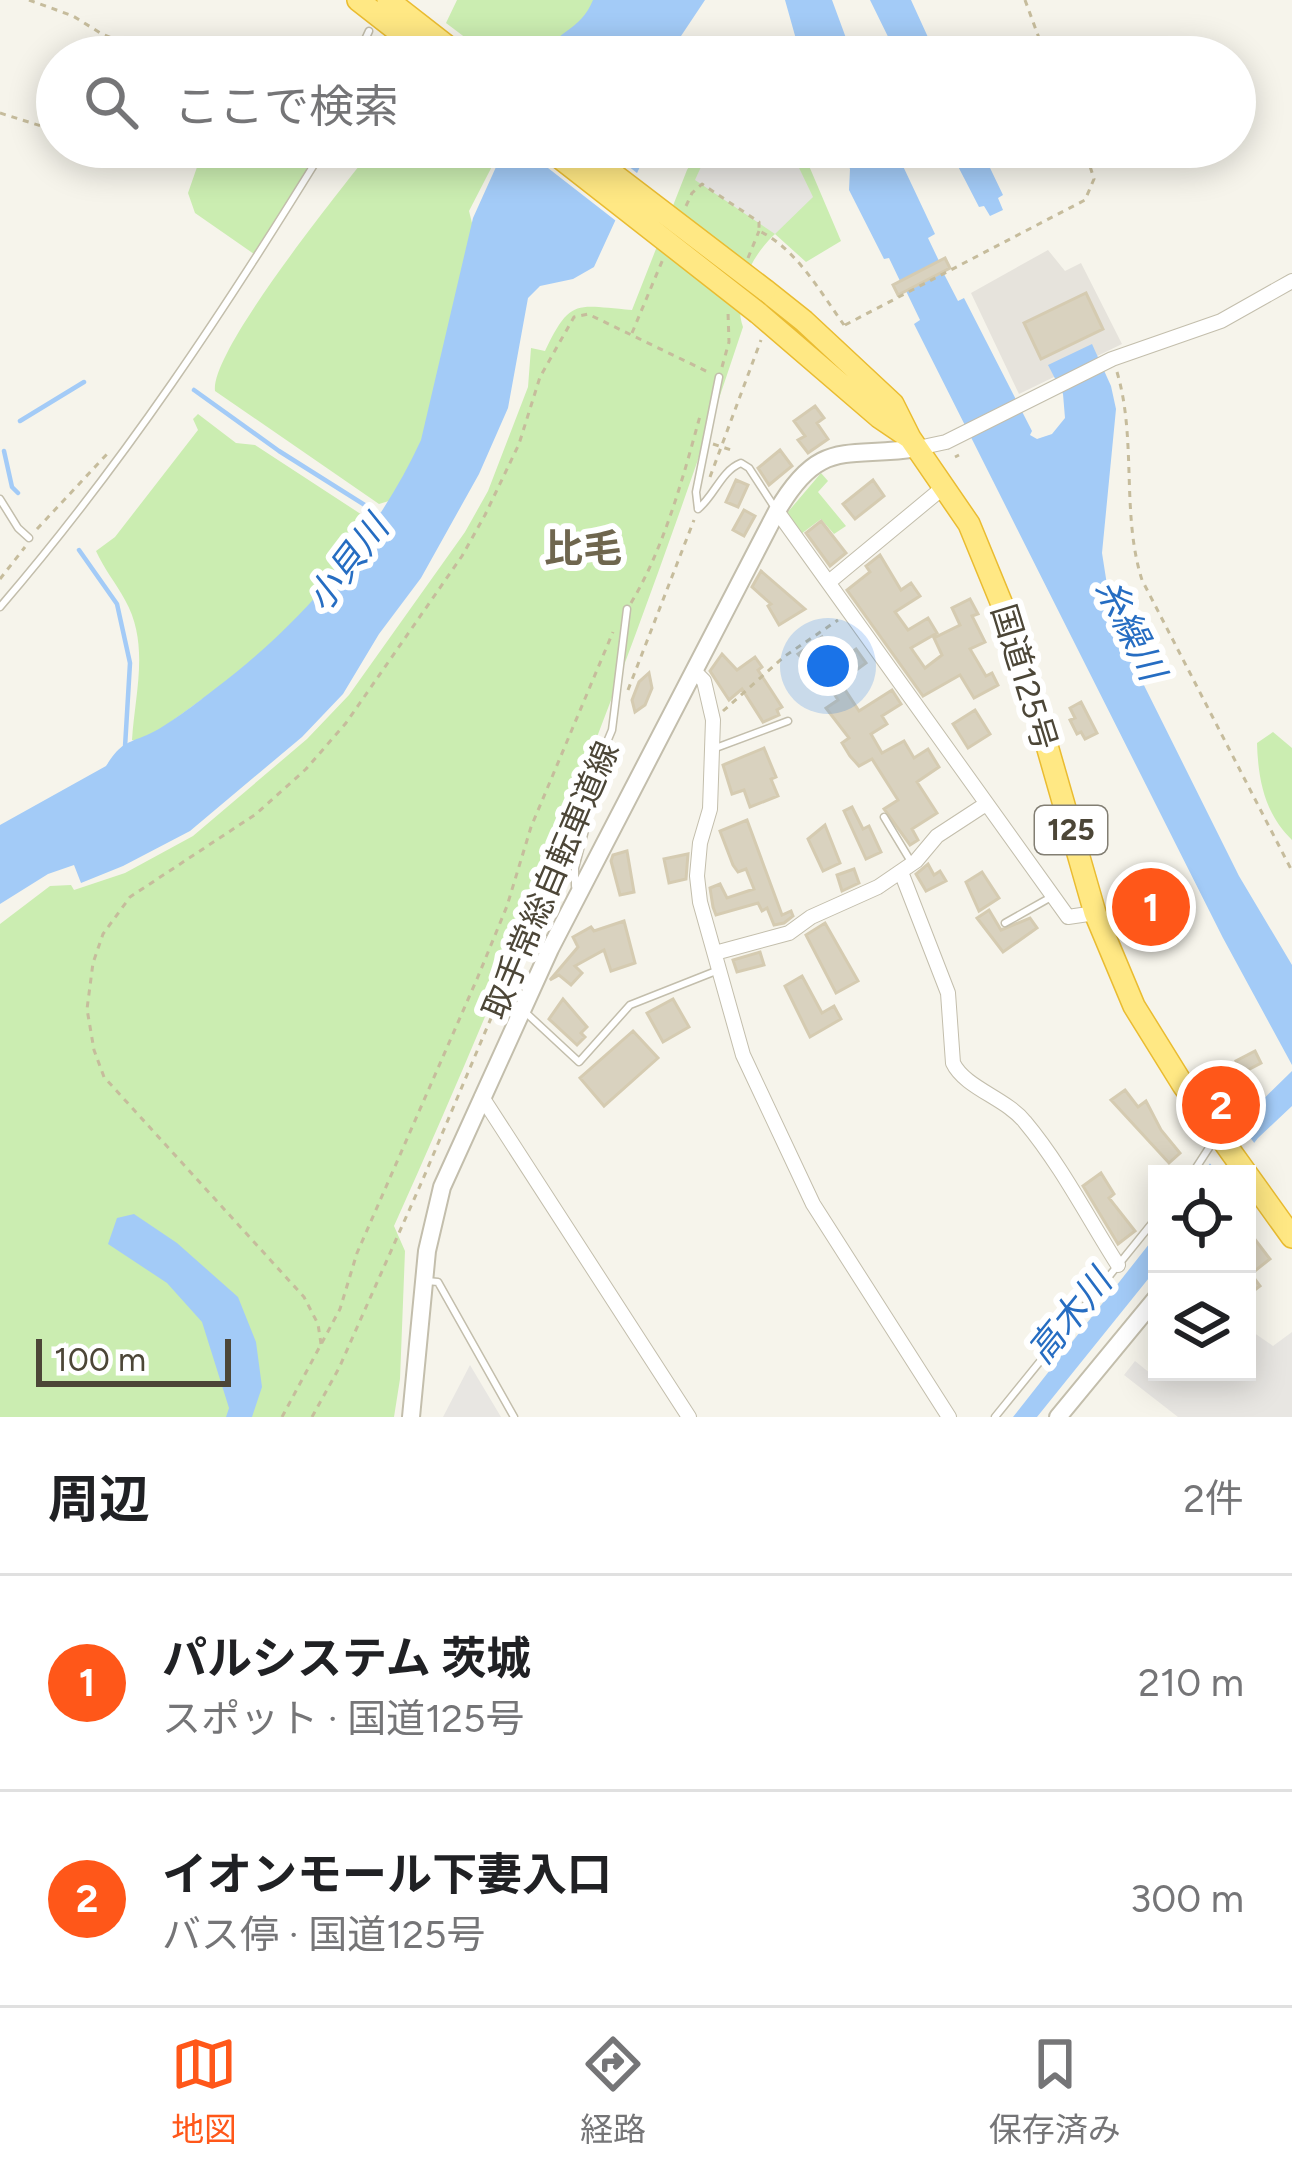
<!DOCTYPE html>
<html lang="ja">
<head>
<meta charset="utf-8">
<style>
	:root { --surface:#fff; --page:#f2f2f2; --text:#202124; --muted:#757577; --line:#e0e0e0; --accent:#ff5719 }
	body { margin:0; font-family:Figtree,"Noto Sans JP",sans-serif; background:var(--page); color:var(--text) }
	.controls { position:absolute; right:36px; bottom:36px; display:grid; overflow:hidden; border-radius:0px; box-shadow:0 6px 30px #0003 }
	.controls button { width:108px; height:108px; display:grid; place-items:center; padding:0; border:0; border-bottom:3px solid var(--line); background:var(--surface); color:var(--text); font:60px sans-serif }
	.scale { position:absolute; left:36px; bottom:30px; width:195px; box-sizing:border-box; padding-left:12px; border:6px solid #4c4637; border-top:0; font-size:33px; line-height:42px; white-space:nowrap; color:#4c4637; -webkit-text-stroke:9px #fff; paint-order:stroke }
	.you { position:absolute; left:828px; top:666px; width:42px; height:42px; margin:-30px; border:9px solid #fff; border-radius:50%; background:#1a73e8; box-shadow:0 0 0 18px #1a73e833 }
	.badge { display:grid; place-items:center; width:78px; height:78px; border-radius:50%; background:var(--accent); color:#fff; font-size:39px; font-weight:700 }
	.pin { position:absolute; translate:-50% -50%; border:6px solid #fff; box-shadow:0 3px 12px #0006 }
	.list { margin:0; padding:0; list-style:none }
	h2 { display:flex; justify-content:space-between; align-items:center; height:156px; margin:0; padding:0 48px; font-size:51px }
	h2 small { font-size:39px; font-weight:400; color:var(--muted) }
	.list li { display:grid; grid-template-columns:78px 1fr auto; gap:36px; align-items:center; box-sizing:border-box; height:216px; padding:0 48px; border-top:3px solid var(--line) }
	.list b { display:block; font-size:45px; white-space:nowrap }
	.list p { margin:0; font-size:39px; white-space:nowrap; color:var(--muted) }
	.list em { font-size:39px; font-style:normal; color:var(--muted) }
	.icon { flex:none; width:66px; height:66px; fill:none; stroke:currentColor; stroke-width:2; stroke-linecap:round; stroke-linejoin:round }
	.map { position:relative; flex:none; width:1292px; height:1417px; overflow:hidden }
	.search { position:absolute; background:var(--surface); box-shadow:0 6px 30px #0003; left:36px; right:36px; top:36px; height:132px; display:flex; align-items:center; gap:30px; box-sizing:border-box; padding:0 42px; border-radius:66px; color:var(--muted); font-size:45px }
	.sheet { height:588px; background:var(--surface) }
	nav { display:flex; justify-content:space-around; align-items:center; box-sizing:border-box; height:168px; border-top:3px solid var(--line); background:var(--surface); font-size:33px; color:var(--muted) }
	nav a { display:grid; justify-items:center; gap:6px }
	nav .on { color:var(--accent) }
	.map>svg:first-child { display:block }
</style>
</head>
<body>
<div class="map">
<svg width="1292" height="1417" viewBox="0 0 1292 1417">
	<rect width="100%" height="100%" fill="#f6f4eb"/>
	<path fill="#e6e3dc" d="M1048,250L1065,271L1081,263L1122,344L1019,394L971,293Z"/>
	<path fill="#cbedb1" d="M457,0H598L587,23L544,57H491L446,23Z
		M204,147H315L303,178L254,254L195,213L188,193Z
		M374,147H502L469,211L474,231L423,444L392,500L379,504L215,391C210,350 343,187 374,147Z
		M701,147H801L841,241L806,262L775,234C751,256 732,295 743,327C642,632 526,933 394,1226L405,1251L400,1379L394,1417H0V924L50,886L71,885L74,890L125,873L193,836L307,739L349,695L465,532L488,491L528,387L531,348L545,351C571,297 576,306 632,310L687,170Z
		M198,414L236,443L255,445L376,524L348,562L266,653L143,742L132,740C135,693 150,644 125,600C116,583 104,569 96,551L115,537L198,430L193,419Z
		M821,473L828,481L818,492L846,526L834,534L821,519L801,534L787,513Z
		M1273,732L1292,748V840C1265,814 1258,780 1257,743Z"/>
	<path fill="#e8e6e2" d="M710,147H789L813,197L775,234L695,180Z
		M1247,1328L1273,1346L1292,1332V1417H1178L1124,1375L1135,1361L1156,1378L1161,1372H1247Z
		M470,1365L501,1417H443Z"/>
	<path fill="#a3cbf7" d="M593,0H705L667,57H545C556,29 580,32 593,0Z
		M785,0H832L853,57H801Z
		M870,0H911L937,57H898Z
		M505,147H649L594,267L573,279L540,286L528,298L508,408L479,474L421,578L379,634L343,694L302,737L190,831L123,866L81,883L74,865L48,874L0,904V825L106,766C121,743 125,744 147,735C166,727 198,702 216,688C300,625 377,536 421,440L473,218Z
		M840,147H894L935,234L928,238L939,261L900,281L889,258L884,259L849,190L850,169Z
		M948,147H980L1003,195L998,198L1003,210L990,216L984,206L979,207Z
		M943,272L958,301L964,298L1032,431L1030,435L1037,439L1052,434L1065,418L1063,394L1048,365L1092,344L1111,386L1116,409L1102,553L1113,623L1239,876L1292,965V1065L1223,938L914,324L920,320L906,291Z
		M1292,1071V1106L1258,1138L1230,1174H1202L1242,1120Z
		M134,1214L177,1243L238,1297L256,1342L262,1387L252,1417H226L229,1408L202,1322L167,1283L108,1244L117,1218Z
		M1157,1234V1268L1037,1417H1013Z"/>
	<path fill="#f6f4eb" d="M521,147H604L642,177L620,224Z
		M1237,1120L1258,1148L1238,1174H1218L1206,1158Z"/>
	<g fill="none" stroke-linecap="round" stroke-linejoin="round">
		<path stroke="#a3cbf7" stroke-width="4.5" d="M194,390L279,451L379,514
			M20,421L84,382
			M4,451L12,487L18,493
			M79,550L117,604L130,663L125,747"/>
	</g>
	<path fill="#d9d2bf" stroke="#d5cbb1" stroke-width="3" d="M945,258L950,268L898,295L893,285Z
		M1086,293L1103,329L1041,359L1024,323Z
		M815,406L824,418L817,423L828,439L808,453L798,440L805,436L794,421Z
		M780,450L792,466L769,485L758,468Z
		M736,480L748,485L738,507L726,502Z
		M873,480L884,496L855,519L843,504Z
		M744,510L755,516L744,536L733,530Z
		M821,521L846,553L830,566L806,533Z
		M880,555L901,590L911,583L920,596L895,612L908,630L928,618L937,633L911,648L925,668L942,655L934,638L960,625L952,608L970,599L978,614L972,616L985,642L970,649L986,676L992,673L998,685L974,698L960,675L923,696L847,590L870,572L866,566Z
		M761,571L805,609L779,625L768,606L771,604L752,587Z
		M822,637L837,662L856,649L866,663L840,682L859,711L892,690L901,704L882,716L887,724L871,734L882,753L904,741L914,758L928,749L939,767L917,782L937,813L912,829L918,840L910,845L884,809L898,800L872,759L859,766L850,756L842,743L849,738L826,708L838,700L822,675L819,677L798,654Z
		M722,654L737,670L755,657L762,667L758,670L782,707L777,710L779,715L763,722L742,689L729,700L710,671Z
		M649,673L652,688L645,705L635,712L632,700L639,682Z
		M1081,702L1097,733L1085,739L1081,732L1077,734L1070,720L1075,718L1070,708Z
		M975,710L990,734L968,748L953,724Z
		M764,748L776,777L771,779L778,796L750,807L744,790L732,794L723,765Z
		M852,807L863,829L869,826L881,852L866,859L844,811Z
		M747,820L782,915L791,911L793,916L784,923L774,925L767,908L762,911L758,903L716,915L713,907L710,888L720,884L727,898L754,889L746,869L738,872L733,865L720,831Z
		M825,825L840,863L823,871L808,839Z
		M627,851L634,892L620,895L611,861L613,855Z
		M688,854L686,879L669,883L664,859Z
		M928,864L934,875L940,871L946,881L926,891L916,874Z
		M854,869L859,883L842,891L837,875Z
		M982,872L999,898L979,911L966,882Z
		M1153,887L1167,920L1149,928L1135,894Z
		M989,910L1001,930L1030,918L1037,928L1003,952L977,918Z
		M624,921L635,963L611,971L604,950L575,966L582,973L571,985L559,975L550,980L578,947L573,937L591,927L594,931Z
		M825,923L858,981L836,993L806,935Z
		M760,952L764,965L737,972L733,960Z
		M802,976L822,1013L834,1006L841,1019L810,1037L785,986Z
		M563,999L587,1027L581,1033L585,1037L577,1045L549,1019Z
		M673,999L689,1027L663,1042L647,1013Z
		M633,1031L658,1058L604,1106L580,1078Z
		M1255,1051L1261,1063L1242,1073L1236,1061Z
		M1125,1090L1138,1107L1146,1101L1161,1130L1180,1153L1169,1163L1111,1100Z
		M1101,1173L1114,1194L1109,1198L1135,1231L1118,1244L1083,1186Z
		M1247,1229L1270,1259L1251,1274L1260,1286L1247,1296Z"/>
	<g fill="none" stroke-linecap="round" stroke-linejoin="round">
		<defs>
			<path id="service" d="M357,57L369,31
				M382,57L397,35
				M0,499L18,528L29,538
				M698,509L696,492L719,377
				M698,509C715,495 721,471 741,463L749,468L775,508
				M0,607C124,463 226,308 325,147
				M713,749L788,721
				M884,817L910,860
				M575,886V868L594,796L591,780L612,730L627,609
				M1005,923L1053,896
				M524,1011L579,1062L630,1005L716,971
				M1192,1174L1216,1137
				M427,1281L438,1282L514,1417
				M995,1417L1157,1217"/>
			<path id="minor" d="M918,448L946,442L1112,359L1221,321L1292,281
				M777,511L1068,917L1095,913
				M829,582L945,486
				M694,671L704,681L713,720L710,809L700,843L697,876L700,902L743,1055L813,1204L949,1417
				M901,872L948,993L953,1063C965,1088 1006,1098 1025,1122C1061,1165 1088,1218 1118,1265
				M715,953L789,933L811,917L878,887L916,861L937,836L986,804
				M482,1097L689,1417"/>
			<path id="tertiary" d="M411,1417L427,1251L442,1187L550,949L777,511C820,437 845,459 918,448
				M1058,1417L1157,1297"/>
			<path id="trunk" d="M358,0L431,57
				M388,0L461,57
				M765,290L804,321L893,404L910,438L969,524L1017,641L1095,913L1134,1006L1183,1085L1292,1237
				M758,313L879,417L910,438"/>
		</defs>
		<use href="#service" stroke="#c3beac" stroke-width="9"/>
		<use href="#minor" stroke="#c3beac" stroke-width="16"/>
		<use href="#tertiary" stroke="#c3beac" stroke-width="20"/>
		<use href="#trunk" stroke="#eabc31" stroke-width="24"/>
		<path stroke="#c6bc9c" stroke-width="3" stroke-dasharray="6 6" stroke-linecap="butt" d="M29,0L73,16L102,34L161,57
			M1025,0L1046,57
			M0,113L57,131
			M686,206L692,193L702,184L759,222V231C796,248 821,293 844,325
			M748,258L759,231
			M845,325L1085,200L1094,179L1084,147
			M632,333L663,259
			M722,367L729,342L728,312
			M1117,372C1137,439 1121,514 1142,580L1292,871
			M713,444L734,451
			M955,457L959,455
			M710,477L761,340
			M37,529L108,453
			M0,579L25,547
			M631,603C664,548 683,478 700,416
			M628,690L694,520
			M723,711L785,656L838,620
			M321,1344L318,1324L304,1297L104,1077L94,1050L87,1009L93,963L103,934L130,897L256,814L306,769L346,723L462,556L485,515L519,444L540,377L574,317L588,314L708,372
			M282,1417L340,1309L357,1253L477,979L507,906L531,827L613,632
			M312,1417L339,1368L423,1179L579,810"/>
		<use href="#service" stroke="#fff" stroke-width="6"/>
		<use href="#minor" stroke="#fff" stroke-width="14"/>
		<use href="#tertiary" stroke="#fff" stroke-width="16"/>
		<use href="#trunk" stroke="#ffe884" stroke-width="21"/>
		<defs>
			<path id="trunk-bridge" d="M546,147L758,313
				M578,147L765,290"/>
		</defs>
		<use href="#trunk-bridge" stroke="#eabc31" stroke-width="24" stroke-linecap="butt"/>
		<use href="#trunk-bridge" stroke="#ffe884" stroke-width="21"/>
	</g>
	<g text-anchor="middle" stroke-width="12" stroke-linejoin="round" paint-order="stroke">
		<rect fill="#fff" stroke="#827e73" stroke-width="3" x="1035" y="806" width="72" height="48" rx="9"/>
		<g font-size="30" font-weight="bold" fill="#4c4637">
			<text x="1071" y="840">125</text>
		</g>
		<g font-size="33" fill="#4c4637" stroke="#fff">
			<text transform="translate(1025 677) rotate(73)" y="12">国道125号</text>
			<text transform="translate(550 880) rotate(-67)" y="12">取手常総自転車道線</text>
		</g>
		<g font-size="36" font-style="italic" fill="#266dc2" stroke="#fff">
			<text transform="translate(347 563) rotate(-53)" y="13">小貝川</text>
			<text transform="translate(1131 629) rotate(63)" y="13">糸繰川</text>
			<text transform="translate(1069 1316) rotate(-51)" y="13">高木川</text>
		</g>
		<g font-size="39" font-weight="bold" fill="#6f664e" stroke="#fff">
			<text x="583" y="562">比毛</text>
		</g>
	</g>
</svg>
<div class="controls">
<button><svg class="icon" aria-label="locate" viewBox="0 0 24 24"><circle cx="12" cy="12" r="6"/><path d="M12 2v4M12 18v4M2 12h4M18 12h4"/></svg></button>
<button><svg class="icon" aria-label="layers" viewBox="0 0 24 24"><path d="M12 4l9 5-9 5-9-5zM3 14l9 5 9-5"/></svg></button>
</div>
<div class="scale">100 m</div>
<div class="you"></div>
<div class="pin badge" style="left:1151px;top:907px">1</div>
<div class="pin badge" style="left:1221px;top:1105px">2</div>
<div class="search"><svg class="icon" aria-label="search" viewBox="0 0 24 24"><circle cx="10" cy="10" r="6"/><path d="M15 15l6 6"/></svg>ここで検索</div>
</div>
<section class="sheet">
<h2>周辺<small>2件</small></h2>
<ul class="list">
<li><span class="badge">1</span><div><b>パルシステム 茨城</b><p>スポット · 国道125号</p></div><em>210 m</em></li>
<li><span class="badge">2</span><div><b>イオンモール下妻入口</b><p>バス停 · 国道125号</p></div><em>300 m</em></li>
</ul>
</section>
<nav>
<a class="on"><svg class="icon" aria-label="map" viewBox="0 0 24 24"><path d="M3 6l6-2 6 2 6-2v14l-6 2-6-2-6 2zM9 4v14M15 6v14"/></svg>地図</a>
<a><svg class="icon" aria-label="directions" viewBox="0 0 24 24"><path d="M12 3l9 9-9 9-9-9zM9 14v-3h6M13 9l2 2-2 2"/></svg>経路</a>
<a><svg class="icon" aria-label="saved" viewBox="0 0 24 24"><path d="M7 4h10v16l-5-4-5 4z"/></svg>保存済み</a>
</nav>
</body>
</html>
